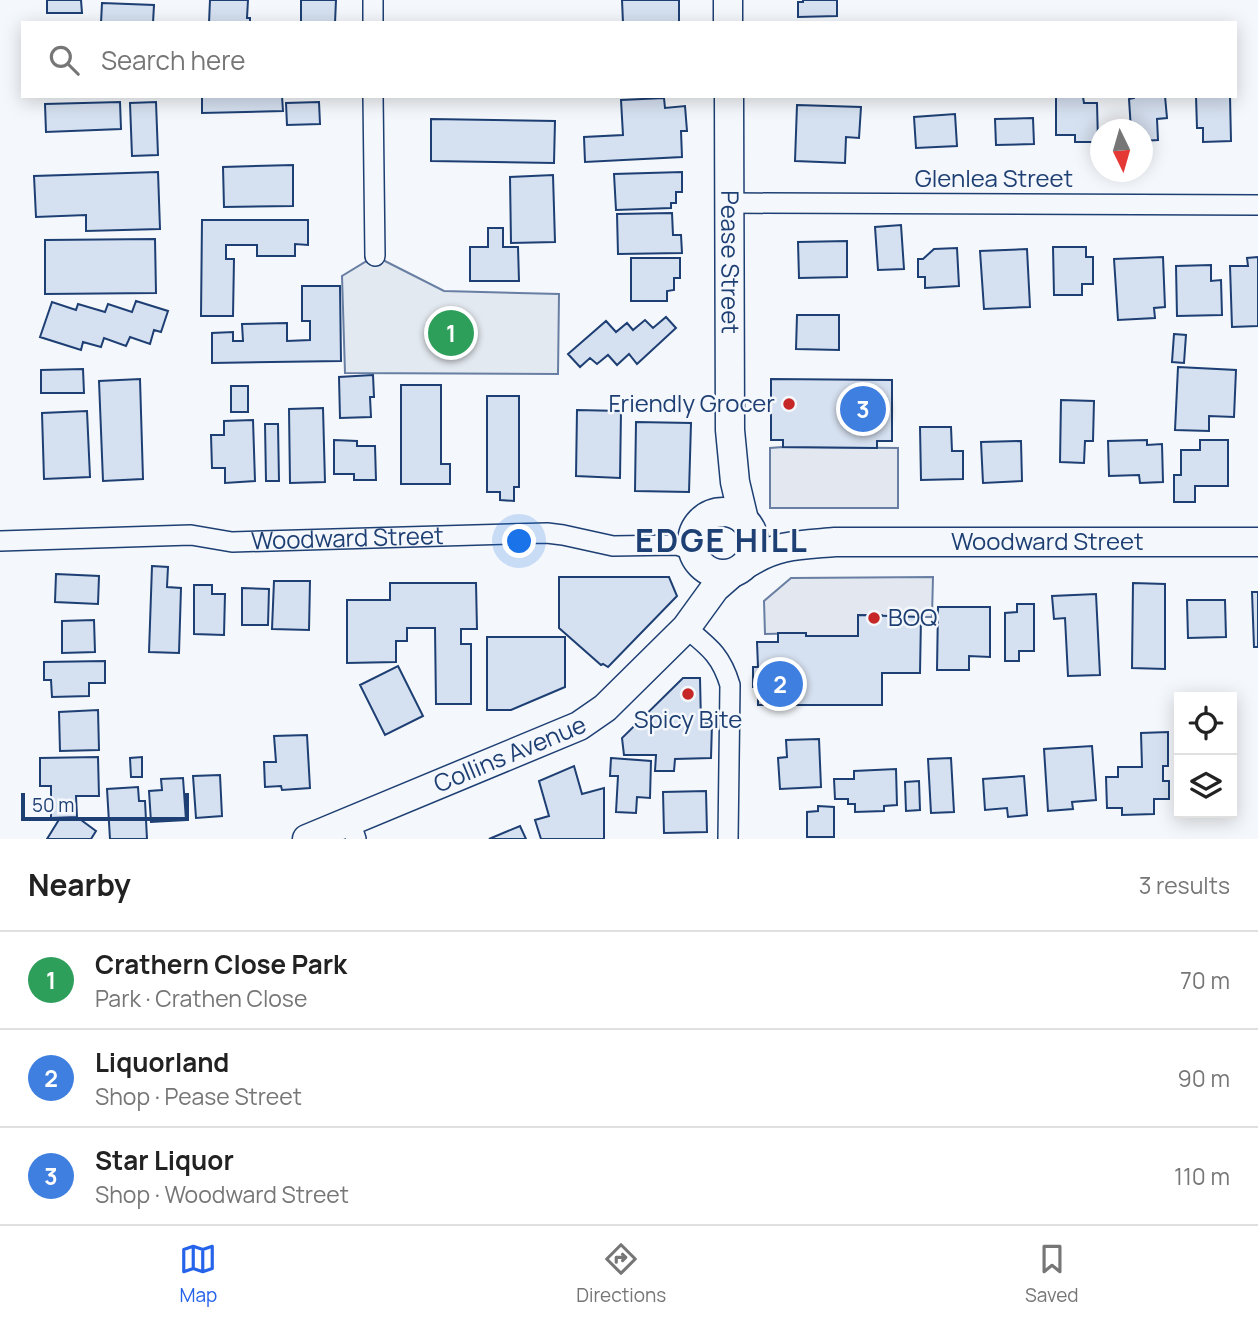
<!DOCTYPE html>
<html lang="en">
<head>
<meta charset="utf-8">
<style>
	:root { --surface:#fff; --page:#f6f6f6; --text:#222; --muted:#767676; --line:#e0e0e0; --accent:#2563eb }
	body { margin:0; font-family:Manrope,sans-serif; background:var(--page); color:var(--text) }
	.controls { position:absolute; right:21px; bottom:21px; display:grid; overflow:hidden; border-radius:0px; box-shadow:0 4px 18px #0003 }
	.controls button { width:63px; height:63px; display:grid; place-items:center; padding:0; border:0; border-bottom:2px solid var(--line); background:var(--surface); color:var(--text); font:35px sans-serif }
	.compass { position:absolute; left:1090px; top:119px; width:63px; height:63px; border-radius:50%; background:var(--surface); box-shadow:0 4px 18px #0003; rotate:175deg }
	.scale { position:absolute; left:21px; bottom:18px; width:168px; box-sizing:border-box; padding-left:7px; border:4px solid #1d3f73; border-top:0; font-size:19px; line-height:24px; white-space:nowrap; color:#1d3f73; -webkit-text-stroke:5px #f4f7fb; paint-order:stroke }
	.you { position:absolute; left:520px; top:542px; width:24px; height:24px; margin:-18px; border:5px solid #fff; border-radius:50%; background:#1a73e8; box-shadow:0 0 0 10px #1a73e833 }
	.badge { display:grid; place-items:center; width:46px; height:46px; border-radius:50%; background:var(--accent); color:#fff; font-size:23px; font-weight:700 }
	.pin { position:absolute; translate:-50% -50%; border:4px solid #fff; box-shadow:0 2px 7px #0006 }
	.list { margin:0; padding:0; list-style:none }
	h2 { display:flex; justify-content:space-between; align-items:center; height:91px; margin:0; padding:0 28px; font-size:30px }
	h2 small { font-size:23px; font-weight:400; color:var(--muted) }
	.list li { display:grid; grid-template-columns:46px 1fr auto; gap:21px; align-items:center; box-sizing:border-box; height:98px; padding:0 28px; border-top:2px solid var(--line) }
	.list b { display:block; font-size:26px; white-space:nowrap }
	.list p { margin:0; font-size:23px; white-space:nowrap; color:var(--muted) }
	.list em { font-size:23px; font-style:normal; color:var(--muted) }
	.icon { flex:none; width:38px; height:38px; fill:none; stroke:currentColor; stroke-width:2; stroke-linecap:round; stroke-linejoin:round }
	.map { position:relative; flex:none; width:1258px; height:839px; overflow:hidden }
	.search { position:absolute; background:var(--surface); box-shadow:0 4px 18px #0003; left:21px; right:21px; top:21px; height:77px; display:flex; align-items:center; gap:18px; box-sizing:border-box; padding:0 24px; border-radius:0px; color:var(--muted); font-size:26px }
	.sheet { height:385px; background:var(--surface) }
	nav { display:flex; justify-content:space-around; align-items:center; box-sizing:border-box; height:98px; border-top:2px solid var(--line); background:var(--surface); font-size:19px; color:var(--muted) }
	nav a { display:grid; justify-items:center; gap:4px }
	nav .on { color:var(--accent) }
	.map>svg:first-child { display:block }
</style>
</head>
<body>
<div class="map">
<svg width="1258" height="839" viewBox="0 0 1258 839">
	<rect width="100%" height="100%" fill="#f4f7fb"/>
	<path fill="#e3e9f0" stroke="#687fa3" stroke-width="2" d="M375,256L444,291L559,294L558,374L345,373L342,276Z"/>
	<path fill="#e3e8f0" stroke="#687fa3" stroke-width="2" d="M783,447L898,448V508H770V448Z
		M933,577L932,617H882V615H858V636H806V633L765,634L764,601L791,578Z"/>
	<path fill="#d5e0f0" stroke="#1d3f73" stroke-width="2" d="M47,0H81L82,13H47Z
		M210,0H248L247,18H250V23H209Z
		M301,0H336L335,23H301Z
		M622,0H679V23H623Z
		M803,0H837V16L798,17V2H803Z
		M102,3L154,5L153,23H101Z
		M202,96H282L283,111L202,113Z
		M1134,96H1165L1167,118L1157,119L1158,140L1142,141V130H1131L1129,99L1134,98Z
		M1196,96H1230L1231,141L1203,142V128H1197Z
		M1056,97H1083L1084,103H1097L1098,142H1075V135H1056Z
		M664,98L665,108L685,106L687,131H681L682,157L585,162L584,137L623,135L621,100Z
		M120,102L121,129L46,132L45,104Z
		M156,102L158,155L132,156L130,103Z
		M319,102L320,124L287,125L286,103Z
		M797,105L861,107L859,138L846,137L845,163L795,161Z
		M955,114L957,146L916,148L914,117Z
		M1033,118L1034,144L996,145L995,119Z
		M431,119L555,121L554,163L431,161Z
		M293,165V206L224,207L223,167Z
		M158,172L160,229L86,231V215L36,217L34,176Z
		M682,172V192H676V203H671V208L616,210L614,174Z
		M553,175L555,242L511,243L510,177Z
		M672,213L673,235H681L682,253L618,254L617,214Z
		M202,220H308V245L295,244V256H257V245H226V259H234L233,316H201Z
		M901,225L904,269L878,270L875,227Z
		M488,228H503V247H518L519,281H470V247H488Z
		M155,239L156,293L45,294V240Z
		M847,241V277L799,278L798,242Z
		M1053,247H1086V257H1093V284H1082V295H1054Z
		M957,248L959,286L925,288V277H918V259H923L934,249Z
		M1027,249L1030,307L984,309L980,251Z
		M1163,257L1165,307L1154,308L1155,318L1118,320L1114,259Z
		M1258,257V326L1232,327L1230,266H1248L1247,258Z
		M631,258H680V278H674V290L667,291V301H631Z
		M1211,265V281L1221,280L1222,315L1177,316L1176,266Z
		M302,286H340L341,361L212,363V333L233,332V341H243L242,324L287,323V341L310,340V321H302Z
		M136,301L168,311L161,332L154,330L150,344L130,337L126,346L104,338L101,347L83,342L81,350L40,337L52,302L76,310L78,304L105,312L108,304L132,312Z
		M797,315H839V350L796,349Z
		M666,317L676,328L637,364L629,354L617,365L608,355L597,364L590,358L580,367L568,354L606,321L616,332L627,323L633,330L645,320L653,328Z
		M1174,334L1186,335L1184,363L1172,362Z
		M1178,367L1236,370L1234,417L1209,416V431L1175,430Z
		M83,369L84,393H41V370Z
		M373,375L374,397H370L371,417L340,418L339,377Z
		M140,379L143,479L103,481L99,381Z
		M771,379L892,380V441H877V448L783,447V440H771Z
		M401,385H441V464H450V484H401Z
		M231,386H248V412H231Z
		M487,396H519V487H514V501L500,500V492H487Z
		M1061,400L1094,401L1093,441H1085L1084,463L1060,462Z
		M323,408L325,482L290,483L289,409Z
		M577,410L621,411L620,478L576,476Z
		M87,411L90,477L44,479L42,413Z
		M253,420L255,481L225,483V468H212L211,435H224V421Z
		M636,422L691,423L689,492L635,491Z
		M265,424H278L279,481H266Z
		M920,427H951L952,451H963V479L921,480Z
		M334,440L357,441V446H375L376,480H354V474H334Z
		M1147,440V445L1162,444L1163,482L1140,483L1139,475L1109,476L1108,441Z
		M1200,440H1228V486H1195V502H1174V475H1181V450H1200Z
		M1021,441L1022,481L983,483L981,442Z
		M152,566L168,567L167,587L181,588L179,653L149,652Z
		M56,574L99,576L98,604L55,602Z
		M559,577H669L677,596L608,667L603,664L601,665L559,628Z
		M274,581H310L309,630L272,629Z
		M390,583H476L477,629H461V644H471V704H436L435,628H407V641H396V662L347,663V600H390Z
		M1133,583L1165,584V669L1132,668Z
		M194,585H212V594H225L224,635L194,634Z
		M242,588L269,589L268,625H242Z
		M1252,592H1258V647H1254Z
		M1096,594L1100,675L1068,676L1065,618L1054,619L1052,596Z
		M1187,600H1225L1226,637L1188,638Z
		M1017,604H1034V651H1019V661H1005V613L1017,612Z
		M938,607H990V657L969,656V670H937Z
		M858,615L921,617L920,673H882V705H758V687H753V667H758L757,642H778V633H806V636H858Z
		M94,620L95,652L62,653V621Z
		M487,637H565V687L511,710H487Z
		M105,661V683H89V696L52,697L51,680H44V662Z
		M398,666L423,716L385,735L360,685Z
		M683,678H700L701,723H712L711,758L675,759L674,771H655L656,755H624L622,738Z
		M98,710L99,750L60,751L59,712Z
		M1168,732V766H1163V781H1169V799H1154V814L1122,815V808H1107L1106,777H1118V767H1142L1141,733Z
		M307,735L310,788L282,790L281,786L265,787L264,762H276L274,736Z
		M819,739L821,787L780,789L778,758L787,757L786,740Z
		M1092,746L1096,800L1072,802L1073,809L1048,811L1044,749Z
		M98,757L99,796H76L77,817L51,818V786H40V758Z
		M142,757V777H131L130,758Z
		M611,758L651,761L650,798L637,797L636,813L616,812L618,776H610Z
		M951,758L954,812L931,813L928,759Z
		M574,766L582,794L604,788V839H541L535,820L549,816L539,781Z
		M896,769L897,805L884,806V811L855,812V804H848V799H835L834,779H854V771Z
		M220,775L222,816L196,818L193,776Z
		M1024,776L1027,815L1008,817L1007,808L985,810L983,779Z
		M183,778L186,820L151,822L149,791L162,790L161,779Z
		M919,781L920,810L906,811L905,782Z
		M138,787L139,801H145L147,839H110L107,789Z
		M706,791L707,832L664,833L663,792Z
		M818,806L834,807V837H807V812L818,811Z
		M77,817L96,831L91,839H47L60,818Z
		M520,826L526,839H489Z"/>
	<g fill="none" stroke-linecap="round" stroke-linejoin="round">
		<defs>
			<g id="street">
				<path d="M373,0V23"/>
				<path d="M373,96L375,256"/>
				<path d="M729,203L1258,205"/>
				<path id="s1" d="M0,541L191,535L232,542L547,533L563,535L613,546L677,545L692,550"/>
				<path d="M686,628C709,647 721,655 730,685L728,839"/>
				<path d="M350,821L356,839"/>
			</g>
			<g id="secondary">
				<path d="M728,0V23"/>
				<path id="s2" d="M729,96L730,430L735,482L744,520"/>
				<circle cx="723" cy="543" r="31"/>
				<path id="s3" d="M748,563C778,544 801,545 835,542H1258"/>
				<path id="s4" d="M307,839L579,726L605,708L686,628L715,588L731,574"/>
			</g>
		</defs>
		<use href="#street" stroke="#1d3f73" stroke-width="22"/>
		<use href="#secondary" stroke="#1d3f73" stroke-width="31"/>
		<use href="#street" stroke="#f4f7fb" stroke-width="19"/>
		<use href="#secondary" stroke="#f4f7fb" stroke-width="28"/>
	</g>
	<g fill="#c62828" stroke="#f4f7fb" stroke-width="2.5">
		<circle cx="789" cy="404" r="7"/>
		<circle cx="874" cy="618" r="7"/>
		<circle cx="688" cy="694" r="7"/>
	</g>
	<g text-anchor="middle" stroke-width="5" stroke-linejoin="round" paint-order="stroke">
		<g font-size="24" fill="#1d3f73" stroke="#f4f7fb">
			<text x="994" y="187">Glenlea Street</text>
			<text dy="8" stroke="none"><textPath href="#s2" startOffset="166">Pease Street</textPath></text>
			<text dy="8" stroke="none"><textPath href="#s1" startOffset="348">Woodward Street</textPath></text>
			<text dy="8" stroke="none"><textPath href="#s3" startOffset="303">Woodward Street</textPath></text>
			<text dy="8" stroke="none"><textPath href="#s4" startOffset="220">Collins Avenue</textPath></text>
		</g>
		<g font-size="24" fill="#1d3f73" stroke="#f4f7fb" text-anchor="end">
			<text x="775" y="412">Friendly Grocer</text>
			<text x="888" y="626" text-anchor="start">BOQ</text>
			<text x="688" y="728" text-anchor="middle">Spicy Bite</text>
		</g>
		<g font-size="32" font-weight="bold" letter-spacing="2" fill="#1d3f73" stroke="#f4f7fb">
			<text x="722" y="552">EDGE HILL</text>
		</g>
	</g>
</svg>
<div class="controls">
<button><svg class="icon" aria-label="locate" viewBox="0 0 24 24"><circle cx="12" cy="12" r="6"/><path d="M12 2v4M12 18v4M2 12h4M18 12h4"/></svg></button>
<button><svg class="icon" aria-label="layers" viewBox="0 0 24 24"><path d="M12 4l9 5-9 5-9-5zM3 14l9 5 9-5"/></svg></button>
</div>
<svg class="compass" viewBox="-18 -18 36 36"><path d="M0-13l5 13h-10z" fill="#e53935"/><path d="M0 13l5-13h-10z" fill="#767676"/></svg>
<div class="scale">50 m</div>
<div class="you"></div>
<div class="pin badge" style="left:451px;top:333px;background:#2e9e5b">1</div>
<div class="pin badge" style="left:780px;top:684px;background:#3f7fe0">2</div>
<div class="pin badge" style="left:863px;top:409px;background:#3f7fe0">3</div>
<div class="search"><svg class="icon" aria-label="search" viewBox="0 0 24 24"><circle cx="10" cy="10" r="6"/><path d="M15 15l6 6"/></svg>Search here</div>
</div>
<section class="sheet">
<h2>Nearby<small>3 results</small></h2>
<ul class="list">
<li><span class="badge" style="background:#2e9e5b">1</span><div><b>Crathern Close Park</b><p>Park · Crathen Close</p></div><em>70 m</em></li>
<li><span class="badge" style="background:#3f7fe0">2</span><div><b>Liquorland</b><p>Shop · Pease Street</p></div><em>90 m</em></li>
<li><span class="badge" style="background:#3f7fe0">3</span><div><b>Star Liquor</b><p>Shop · Woodward Street</p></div><em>110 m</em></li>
</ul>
</section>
<nav>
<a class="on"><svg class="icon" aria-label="map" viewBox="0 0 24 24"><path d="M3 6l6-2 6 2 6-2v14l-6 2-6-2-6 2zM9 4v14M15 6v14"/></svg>Map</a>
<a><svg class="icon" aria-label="directions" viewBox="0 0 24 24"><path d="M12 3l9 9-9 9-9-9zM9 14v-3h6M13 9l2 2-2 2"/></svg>Directions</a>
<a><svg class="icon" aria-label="saved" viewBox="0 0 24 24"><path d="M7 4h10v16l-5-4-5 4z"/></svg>Saved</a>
</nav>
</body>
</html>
